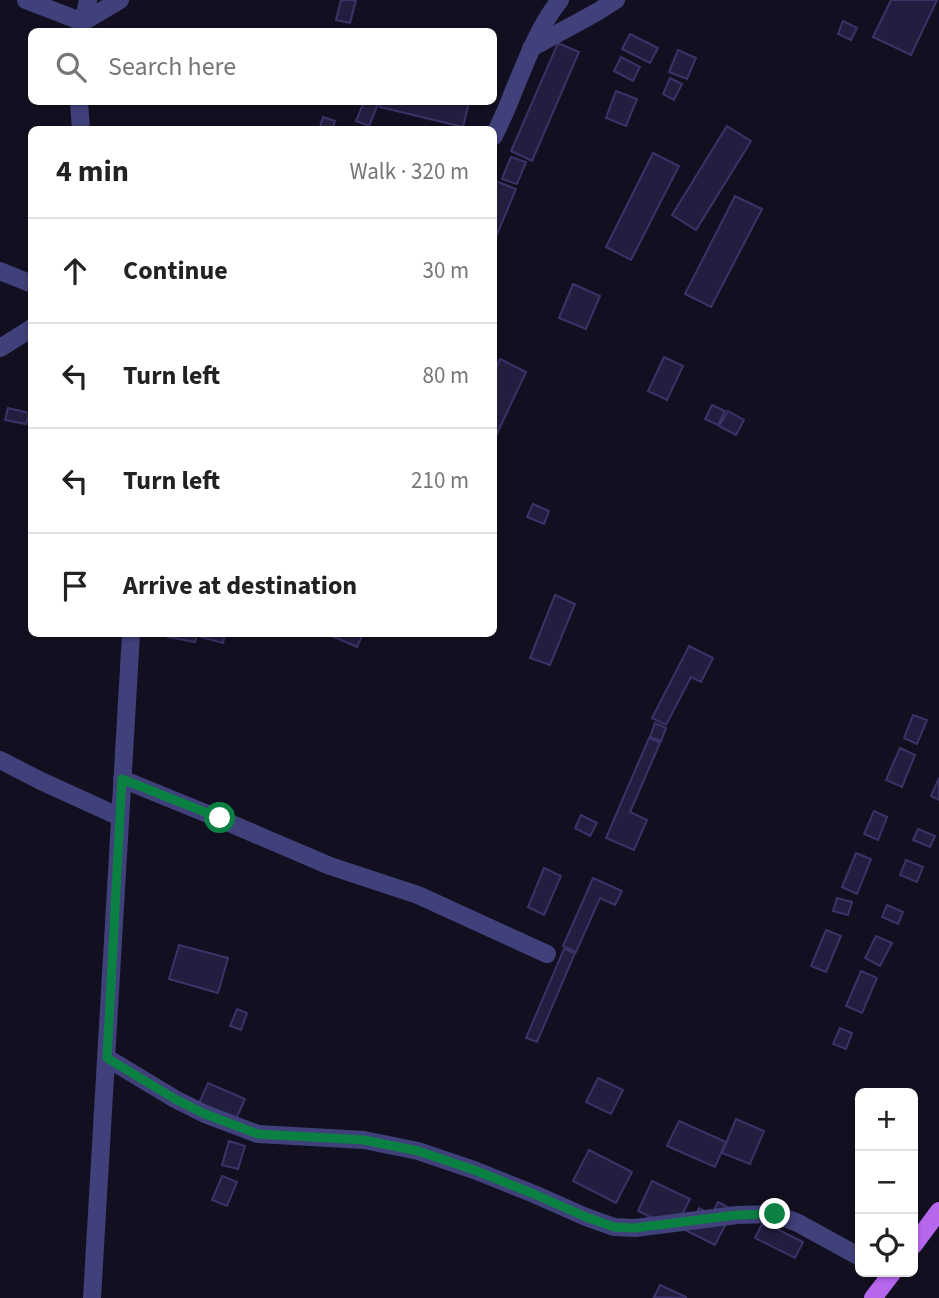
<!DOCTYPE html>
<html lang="en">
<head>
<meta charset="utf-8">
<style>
	:root { --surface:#fff; --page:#f6f6f6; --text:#222; --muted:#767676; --line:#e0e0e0 }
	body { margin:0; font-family:"Source Sans 3",sans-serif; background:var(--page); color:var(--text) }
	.controls { position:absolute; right:21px; bottom:21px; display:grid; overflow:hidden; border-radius:10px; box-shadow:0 2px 5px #0004 }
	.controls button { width:63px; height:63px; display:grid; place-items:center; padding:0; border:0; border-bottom:2px solid var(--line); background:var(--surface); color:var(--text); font:35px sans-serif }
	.stop { position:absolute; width:21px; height:21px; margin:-16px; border:5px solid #0b8043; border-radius:50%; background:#fff }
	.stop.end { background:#0b8043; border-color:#fff; box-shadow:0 2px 7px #0008 }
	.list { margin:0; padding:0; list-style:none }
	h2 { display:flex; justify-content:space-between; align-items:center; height:91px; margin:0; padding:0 28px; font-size:30px }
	h2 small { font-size:23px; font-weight:400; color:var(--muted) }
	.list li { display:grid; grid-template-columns:46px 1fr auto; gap:21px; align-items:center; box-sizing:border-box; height:105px; padding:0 28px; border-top:2px solid var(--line) }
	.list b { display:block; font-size:26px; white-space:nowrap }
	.list em { font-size:23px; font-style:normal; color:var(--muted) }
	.icon { flex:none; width:38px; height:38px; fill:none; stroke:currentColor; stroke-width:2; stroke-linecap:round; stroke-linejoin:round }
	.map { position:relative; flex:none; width:939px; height:1298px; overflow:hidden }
	.search { position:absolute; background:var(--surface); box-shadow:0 2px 5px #0004; left:28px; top:28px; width:469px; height:77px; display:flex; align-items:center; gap:18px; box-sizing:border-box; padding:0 24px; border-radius:10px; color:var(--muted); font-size:26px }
	.panel { position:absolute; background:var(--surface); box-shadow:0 2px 5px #0004; left:28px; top:126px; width:469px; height:511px; border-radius:10px }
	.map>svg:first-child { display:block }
</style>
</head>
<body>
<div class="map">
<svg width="939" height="1298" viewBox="0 0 939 1298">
	<rect width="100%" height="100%" fill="#121020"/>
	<path fill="#231e3f" stroke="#3b3268" stroke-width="2" d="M341,0H356L350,23L336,20Z
		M891,0H937L911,55L873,37Z
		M843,21L857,28L851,40L838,34Z
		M630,34L658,48L650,63L622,49Z
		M558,43L579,52L532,161L511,151Z
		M678,50L696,58L687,79L669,72Z
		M621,57L640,67L633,81L614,71Z
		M670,78L682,84L674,100L663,94Z
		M616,91L637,99L626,126L606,118Z
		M364,102H379L369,126L356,121Z
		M382,102H469L463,127L380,107Z
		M323,117L335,121L332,130H319Z
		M727,126L751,141L696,230L672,215Z
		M653,153L679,166L631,260L606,247Z
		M511,157L526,162L517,184L502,179Z
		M496,181L516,189L496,237L494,236V187Z
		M735,196L762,209L711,307L685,294Z
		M573,284L600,296L586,329L559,318Z
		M664,357L683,366L667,400L648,391Z
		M500,359L526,372L494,440V373Z
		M712,405L725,411L718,425L705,419Z
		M8,408L29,413L26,424L5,420Z
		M728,411L744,420L736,435L719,426Z
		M533,504L549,511L544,524L527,517Z
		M555,595L575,604L550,665L530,658Z
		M169,634H197L195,642L168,637Z
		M202,634H225L223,643L201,637Z
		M327,634H363L357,647Z
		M689,646L713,658L701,682L691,677L666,725L652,718Z
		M913,715L927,720L917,744L904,738Z
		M655,723L666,728L661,741L650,737Z
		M649,738L660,743L630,812L647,820L634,850L606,838Z
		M900,748L915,755L902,787L886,780Z
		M939,778V800L931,796Z
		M874,811L887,817L878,840L864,834Z
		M581,815L597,823L590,836L575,828Z
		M918,829L935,836L930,847L913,840Z
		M856,853L871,859L857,894L842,887Z
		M906,860L923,867L917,882L900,875Z
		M544,868L561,876L544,915L528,907Z
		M593,878L622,891L615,905L600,898L576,952L563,946Z
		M837,898L852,902L848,915L833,911Z
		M887,905L903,912L898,924L882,917Z
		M826,930L841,936L826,972L811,966Z
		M876,936L892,943L880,966L865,958Z
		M179,945L228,958L218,993L169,979Z
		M564,949L575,953L537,1042L526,1038Z
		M861,971L877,978L862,1013L846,1006Z
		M237,1009L247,1013L241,1030L230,1026Z
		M840,1028L852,1033L846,1049L833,1044Z
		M598,1078L623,1090L611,1114L586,1102Z
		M208,1083L245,1099L236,1119L199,1103Z
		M736,1119L764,1131L750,1164L722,1153Z
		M679,1121L726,1142L715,1167L667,1146Z
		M229,1141L245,1146L238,1169L222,1165Z
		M589,1150L632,1172L616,1203L573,1181Z
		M222,1176L237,1182L227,1206L212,1200Z
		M652,1181L690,1199L675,1229L638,1211Z
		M718,1202L733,1210L715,1245L687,1231L699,1208L712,1215Z
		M763,1222L803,1242L795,1258L755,1238Z
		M660,1285L686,1297V1298L654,1297Z"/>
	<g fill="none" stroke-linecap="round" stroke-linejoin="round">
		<path stroke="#40407a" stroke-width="18" d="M26,0L83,22
			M83,22L120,0
			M82,28L88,0
			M531,48L597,12L616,0
			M79,102L81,130
			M494,136C500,123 507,109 512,95C526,62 537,29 560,0
			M0,271L32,284
			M0,348L32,328
			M0,760L41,781L120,817
			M122,779L220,819L330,866L418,895L547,954
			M107,1058L175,1099L205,1114L258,1134L364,1140L418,1151L474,1170L534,1194L586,1217L614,1227L635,1228L737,1215L775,1214L798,1223L860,1257
			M92,1298L131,634"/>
		<path stroke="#b667ee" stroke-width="18" d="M913,1246L939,1211
			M873,1298L893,1272"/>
	</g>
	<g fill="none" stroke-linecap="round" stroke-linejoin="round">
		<path stroke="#0b8043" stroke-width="9" d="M220,818L122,779L107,1058L175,1099L205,1114L258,1134L364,1140L418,1151L474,1170L534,1194L586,1217L614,1227L635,1228L737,1215L775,1214"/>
	</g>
</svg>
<div class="controls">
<button>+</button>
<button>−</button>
<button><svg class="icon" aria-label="locate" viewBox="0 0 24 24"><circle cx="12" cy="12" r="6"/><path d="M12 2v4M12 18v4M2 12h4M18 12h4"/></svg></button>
</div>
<div class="stop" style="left:220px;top:818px"></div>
<div class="stop end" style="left:775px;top:1214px"></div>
<div class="search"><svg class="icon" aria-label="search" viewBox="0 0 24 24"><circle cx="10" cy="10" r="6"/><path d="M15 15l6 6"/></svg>Search here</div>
<section class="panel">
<h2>4 min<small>Walk · 320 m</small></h2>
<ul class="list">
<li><svg class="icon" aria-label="ahead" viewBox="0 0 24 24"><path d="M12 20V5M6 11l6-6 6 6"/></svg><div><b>Continue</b></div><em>30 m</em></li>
<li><svg class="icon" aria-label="left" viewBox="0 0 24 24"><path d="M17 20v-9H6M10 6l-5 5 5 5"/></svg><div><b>Turn left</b></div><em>80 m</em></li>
<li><svg class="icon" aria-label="left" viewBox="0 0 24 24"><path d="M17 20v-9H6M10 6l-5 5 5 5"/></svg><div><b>Turn left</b></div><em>210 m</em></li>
<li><svg class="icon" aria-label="arrive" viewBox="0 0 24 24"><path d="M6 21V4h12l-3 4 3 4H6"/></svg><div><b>Arrive at destination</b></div></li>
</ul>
</section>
</div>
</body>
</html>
